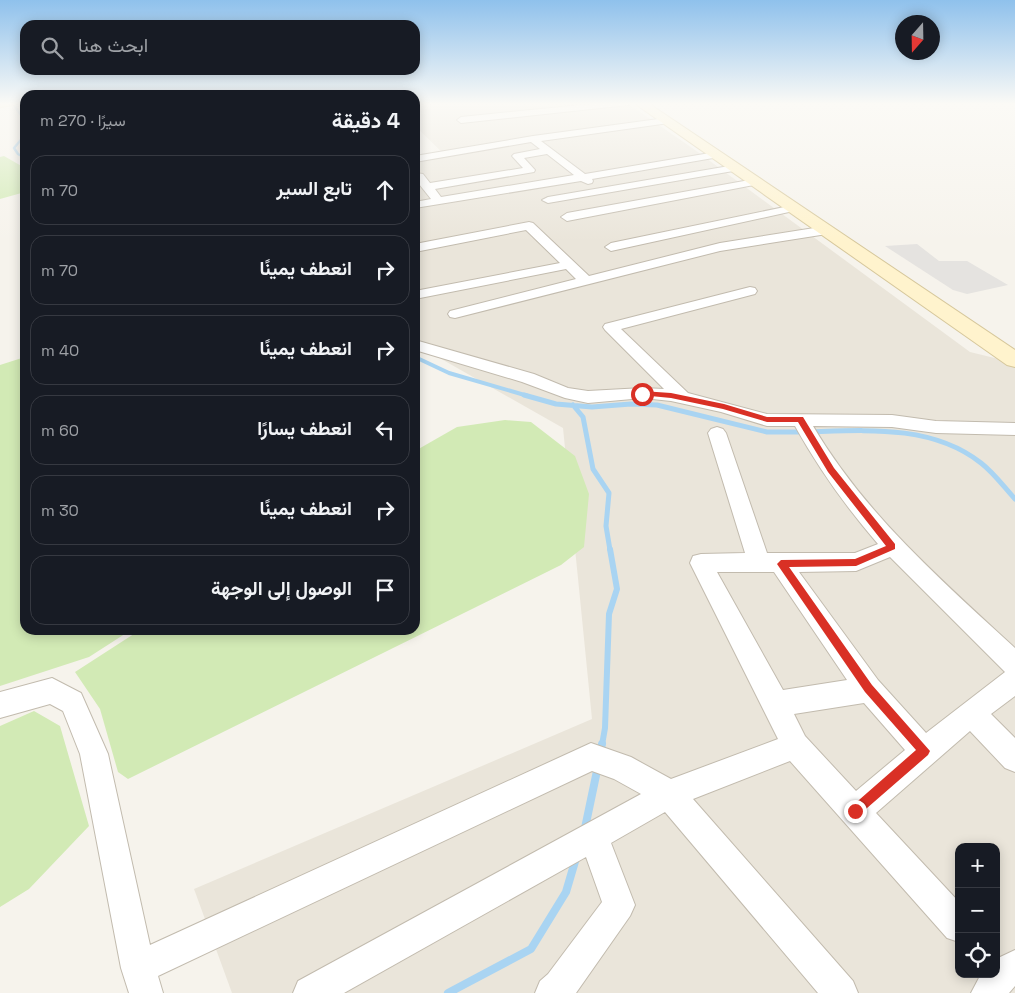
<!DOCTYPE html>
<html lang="ar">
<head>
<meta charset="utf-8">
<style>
	:root { --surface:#171b24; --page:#242831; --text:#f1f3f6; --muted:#9ea1a6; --line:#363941 }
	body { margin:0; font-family:"Space Grotesk",Vazirmatn,sans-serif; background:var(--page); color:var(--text); direction:rtl }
	.controls { position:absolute; right:15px; bottom:15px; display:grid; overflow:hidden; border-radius:10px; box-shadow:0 2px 12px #0003 }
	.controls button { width:45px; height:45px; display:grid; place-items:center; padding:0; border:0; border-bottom:1px solid var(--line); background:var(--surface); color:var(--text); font:25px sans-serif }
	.compass { position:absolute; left:895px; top:15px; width:45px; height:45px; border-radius:50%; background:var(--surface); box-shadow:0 2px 12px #0003; rotate:200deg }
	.stop { position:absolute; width:15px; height:15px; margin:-11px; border:4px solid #d93025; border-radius:50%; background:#fff }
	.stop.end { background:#d93025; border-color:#fff; box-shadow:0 1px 5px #0008 }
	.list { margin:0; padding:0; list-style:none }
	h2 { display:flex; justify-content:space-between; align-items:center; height:65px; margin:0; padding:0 20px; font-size:21px }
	h2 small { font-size:16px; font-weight:400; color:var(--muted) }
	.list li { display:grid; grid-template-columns:32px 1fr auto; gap:15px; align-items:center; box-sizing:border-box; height:70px; margin:0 10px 10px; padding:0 10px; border:1px solid var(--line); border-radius:15px }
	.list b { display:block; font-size:19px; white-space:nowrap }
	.list em { font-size:16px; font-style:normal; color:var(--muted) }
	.icon { flex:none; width:28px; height:28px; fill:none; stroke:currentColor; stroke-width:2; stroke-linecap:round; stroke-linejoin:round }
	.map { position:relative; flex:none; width:1015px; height:993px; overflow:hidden; direction:ltr }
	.search { position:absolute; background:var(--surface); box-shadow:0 2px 12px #0003; left:20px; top:20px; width:400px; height:55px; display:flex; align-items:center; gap:12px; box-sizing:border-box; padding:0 18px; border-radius:15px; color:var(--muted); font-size:19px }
	.panel { position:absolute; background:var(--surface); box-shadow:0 2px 12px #0003; left:20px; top:90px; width:400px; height:545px; border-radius:15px; direction:rtl }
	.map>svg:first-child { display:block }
</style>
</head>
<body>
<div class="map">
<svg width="1015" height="993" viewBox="0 0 1015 993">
	<rect width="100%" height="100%" fill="#f6f3ec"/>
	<path fill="#eae5da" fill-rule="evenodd" d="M415,103H627L695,150L970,352L1015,363V993H232L194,889L592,719L563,428L415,344V161L445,155L415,126ZM959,847H996V974H959Z"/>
	<path fill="#d2eab5" d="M4,156L25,168V192L0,199V157Z
		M25,357V630H131L89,657L0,686V365Z
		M505,420L531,422L575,456L589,494L584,547L561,565L128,779L118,772L100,709L75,672L140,630H415V451L457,427Z
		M34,711L60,726L89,826L29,889L0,907V726Z"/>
	<path fill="#e5e3e0" d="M917,244L939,261H967L1008,285L967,294L953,290L885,246Z"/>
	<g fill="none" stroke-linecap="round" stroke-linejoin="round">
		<path stroke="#a9d4f2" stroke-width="2.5" d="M16,104L15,107L25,120
			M25,135L14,148L18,154L25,158"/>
		<path stroke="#a9d4f2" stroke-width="4" d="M415,357L449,373L528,396"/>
		<path stroke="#a9d4f2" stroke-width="5" d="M524,395L556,404L592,407L631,404L657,405L767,432H803
			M573,405L583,417L593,469L609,493L606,526L610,550
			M811,432C868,430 933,425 981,463C994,473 1004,487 1015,499"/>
		<path stroke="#a9d4f2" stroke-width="6" d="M602,745L605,728L609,614L617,589L610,549"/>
		<path stroke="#a9d4f2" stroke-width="8" d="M600,753L602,744
			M585,828L598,766
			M448,993L531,949L566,892L576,858"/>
		<defs>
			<path id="minor" d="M601,103H632L628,105L461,123L457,120L461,117Z
				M666,118L669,119V123L541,141L585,174L716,152L721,155L719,157L592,179L593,181L592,183L588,184L581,181L415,208V202L431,199L415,179V173L423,174L430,183L523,168L512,156L514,154L540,149L531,142L415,162V156L533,136ZM547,154L574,175L441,197L435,189L534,172L535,170L524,158Z
				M735,165L740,168L739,170L548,203L542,200L548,197Z
				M755,179L759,180L760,182L759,184L567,221L561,217L567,213Z
				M794,205L800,208L798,210L611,251L605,247L611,243Z
				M529,222L533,223L589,276L720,243L827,226L833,230L827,234L720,251L455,318L450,317L448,314L450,311L576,279L566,269L415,299V291L560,263L526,230L415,252V244Z
				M750,287L755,288L757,291L755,294L621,329L688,393L767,414L892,415L936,421L1015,423V435L936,433L892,427L813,426C865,514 941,580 1015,648V696L991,714L1015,738V772L1005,768L970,731L876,813L959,902V942L947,938L790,761L693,799L853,981L858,993H818L665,812L611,843L635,905L630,916L576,993H535L540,981L548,974L602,902L586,857L344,993H293L298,981L641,794L614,779L592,771L158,976L163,993H129L121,968L80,754L63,711L50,704L0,718V692L52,678L81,693L108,754L150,945L591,743L631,757L671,779L778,739L690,563L693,556L701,554L745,553L708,433L711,429L717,427L723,429L726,433L767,553H855L878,544C846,507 819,469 795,426H767L721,412L671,401L643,398L588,403L565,398L522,382L415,350V340L534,374L568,388L588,391L643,388L664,389L605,330L603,327L605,324ZM890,557L1005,672L926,733L878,680L799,572L856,571ZM717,572H774L847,680L783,690ZM864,703L905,750L856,791L805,736L794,714Z
				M1015,950V986L1009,993H971L981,974H996V959Z"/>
			<path id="secondary" d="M634,103H648L1015,350V367L1007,365Z"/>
			<path id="primary" d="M0,103H16L14,105L0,107Z"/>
		</defs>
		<use href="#minor" stroke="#c2bbae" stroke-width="2"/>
		<use href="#secondary" stroke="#d6c79b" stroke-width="2"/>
		<use href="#primary" stroke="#e6c16a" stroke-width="2"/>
		<use href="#minor" fill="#fff" fill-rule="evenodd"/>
		<use href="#secondary" fill="#fff3cd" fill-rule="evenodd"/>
		<use href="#primary" fill="#ffe39c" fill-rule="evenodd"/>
	</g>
	<linearGradient id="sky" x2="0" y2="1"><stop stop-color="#8fc1ec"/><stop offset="0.43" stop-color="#fbfaf6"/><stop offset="1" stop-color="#fbfaf6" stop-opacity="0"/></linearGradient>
	<rect width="1015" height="242" fill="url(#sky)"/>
	<path fill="#d93025" d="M642,391L671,393L724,404L767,417H803L834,468L895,544V549L856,566L789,567L872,685L930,751L928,755L859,815L855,817L851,815L849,811L851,807L916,750L865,692L777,564L781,560L855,559L886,546L828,472L798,422H767L723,409L671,398L640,395V392Z"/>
</svg>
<div class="controls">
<button>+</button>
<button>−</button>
<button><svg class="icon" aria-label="locate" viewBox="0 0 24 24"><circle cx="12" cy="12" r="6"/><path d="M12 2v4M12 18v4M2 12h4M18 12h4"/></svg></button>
</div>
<svg class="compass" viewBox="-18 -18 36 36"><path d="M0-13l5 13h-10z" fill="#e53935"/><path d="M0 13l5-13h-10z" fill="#9ea1a6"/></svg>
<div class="stop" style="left:642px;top:394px"></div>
<div class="stop end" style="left:855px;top:811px"></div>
<div class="search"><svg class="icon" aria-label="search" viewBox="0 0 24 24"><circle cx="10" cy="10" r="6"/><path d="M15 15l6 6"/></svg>ابحث هنا</div>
<section class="panel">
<h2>4 دقيقة<small>سيرًا · 270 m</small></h2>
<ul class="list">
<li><svg class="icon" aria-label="ahead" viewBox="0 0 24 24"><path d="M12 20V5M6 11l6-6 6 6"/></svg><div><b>تابع السير</b></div><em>70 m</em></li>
<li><svg class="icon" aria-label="right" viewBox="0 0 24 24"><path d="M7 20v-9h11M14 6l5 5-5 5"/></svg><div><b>انعطف يمينًا</b></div><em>70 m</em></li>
<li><svg class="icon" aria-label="right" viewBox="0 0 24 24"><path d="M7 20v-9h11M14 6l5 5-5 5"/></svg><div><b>انعطف يمينًا</b></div><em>40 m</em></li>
<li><svg class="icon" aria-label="left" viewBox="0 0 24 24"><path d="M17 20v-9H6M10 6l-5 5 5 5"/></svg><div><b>انعطف يسارًا</b></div><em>60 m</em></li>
<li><svg class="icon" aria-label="right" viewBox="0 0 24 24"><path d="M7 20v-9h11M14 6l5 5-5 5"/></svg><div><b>انعطف يمينًا</b></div><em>30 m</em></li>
<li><svg class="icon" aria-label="arrive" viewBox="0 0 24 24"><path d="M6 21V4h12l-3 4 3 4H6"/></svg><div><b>الوصول إلى الوجهة</b></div></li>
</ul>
</section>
</div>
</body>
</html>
